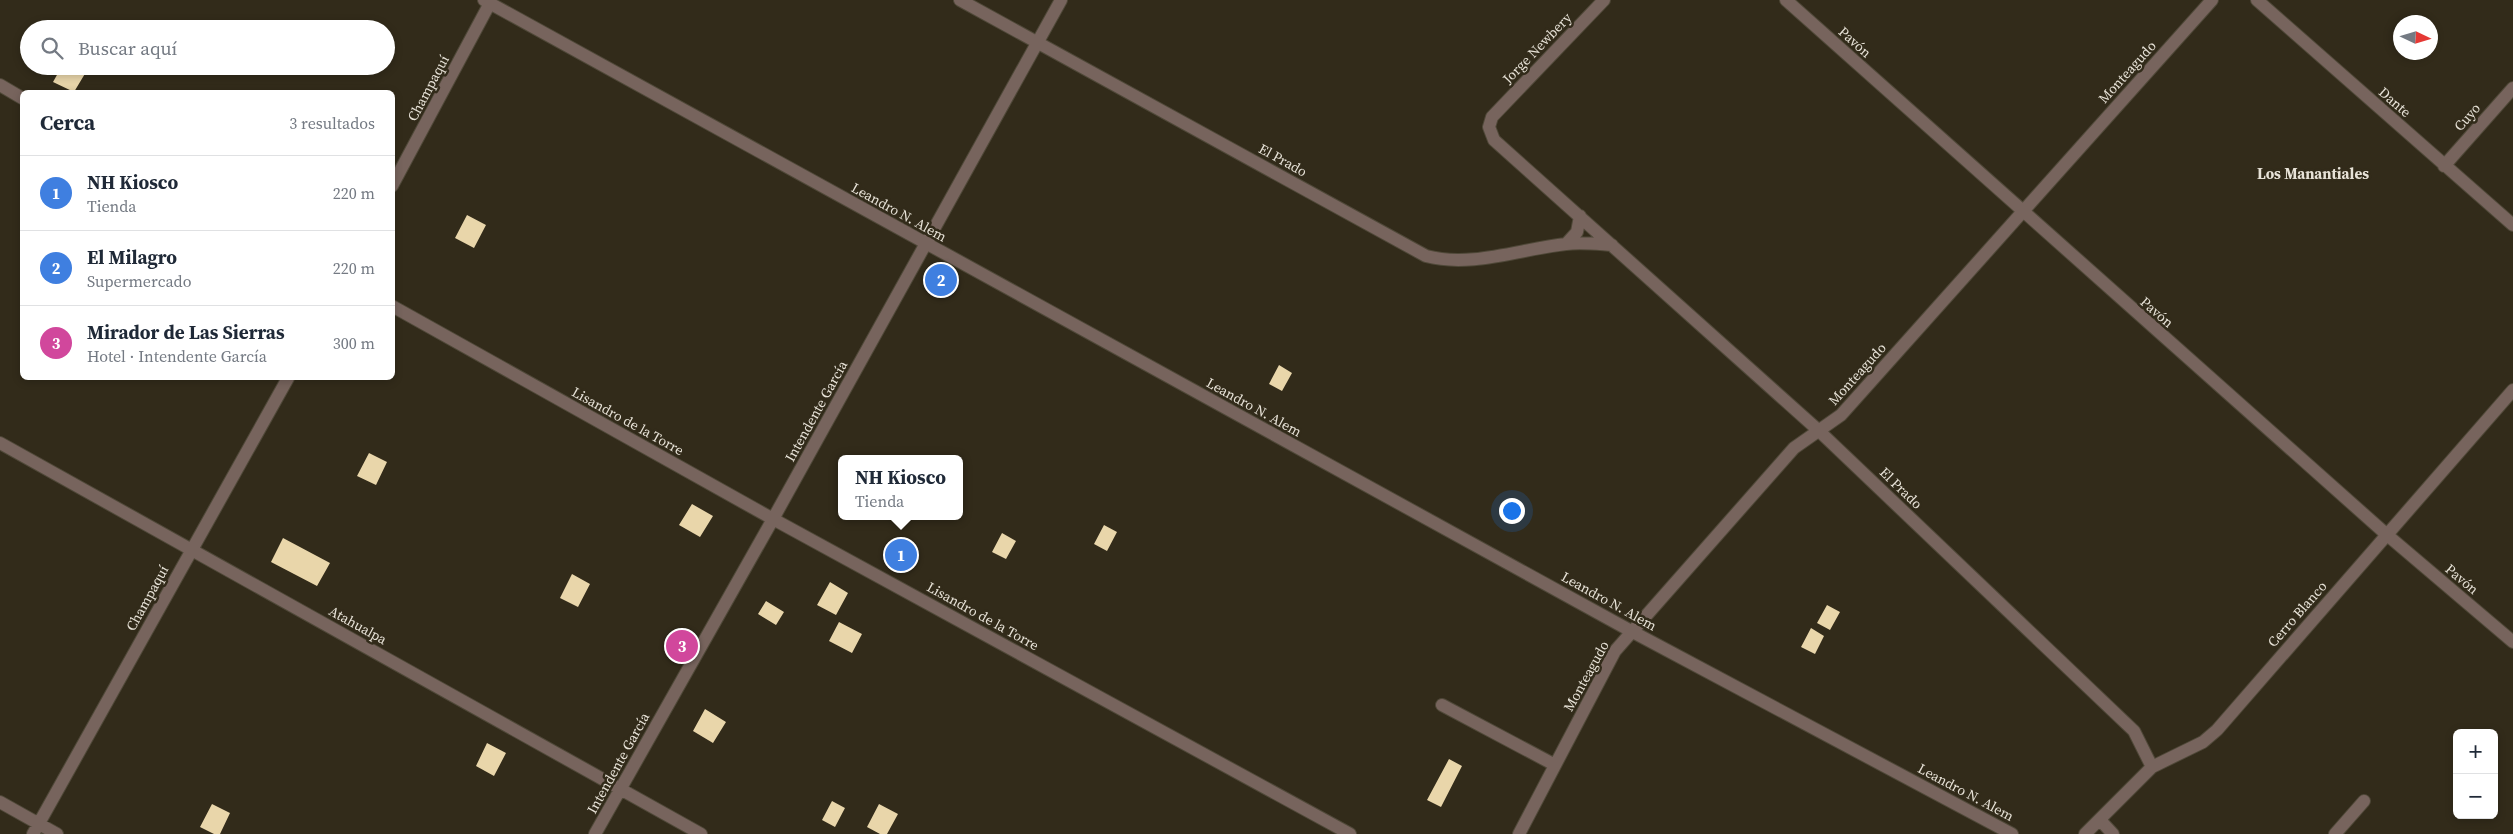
<!DOCTYPE html>
<html lang="es">
<head>
<meta charset="utf-8">
<style>
	:root { --surface:#fff; --page:#f2f2f3; --text:#1f2937; --muted:#747a83; --line:#e0e1e3; --accent:#7d5c6e }
	body { margin:0; font-family:"Source Serif 4",serif; background:var(--page); color:var(--text) }
	.controls { position:absolute; right:15px; bottom:15px; display:grid; overflow:hidden; border-radius:8px; box-shadow:0 2px 8px #0003 }
	.controls button { width:45px; height:45px; display:grid; place-items:center; padding:0; border:0; border-bottom:1px solid var(--line); background:var(--surface); color:var(--text); font:25px sans-serif }
	.compass { position:absolute; left:2393px; top:15px; width:45px; height:45px; border-radius:50%; background:var(--surface); box-shadow:0 2px 8px #0003; rotate:94deg }
	.you { position:absolute; left:1511px; top:510px; width:18px; height:18px; margin:-12px; border:4px solid #fff; border-radius:50%; background:#1a73e8; box-shadow:0 0 0 8px #1a73e833 }
	.badge { display:grid; place-items:center; width:32px; height:32px; border-radius:50%; background:var(--accent); color:#fff; font-size:16px; font-weight:700 }
	.pin { position:absolute; translate:-50% -50%; border:2px solid #fff; box-shadow:0 1px 5px #0006 }
	.popup { position:absolute; left:838px; top:455px; width:125px; height:65px; box-sizing:border-box; display:grid; place-content:center; border-radius:8px; background:var(--surface); filter:drop-shadow(0 1px 4px #0005); font-size:16px; white-space:nowrap; color:var(--muted) }
	.popup b { font-size:19px; color:var(--text) }
	.popup::after { content:''; position:absolute; left:50%; top:100%; margin-left:-10px; border:10px solid transparent; border-top-color:var(--surface) }
	.list { margin:0; padding:0; list-style:none }
	h2 { display:flex; justify-content:space-between; align-items:center; height:65px; margin:0; padding:0 20px; font-size:21px }
	h2 small { font-size:16px; font-weight:400; color:var(--muted) }
	.list li { display:grid; grid-template-columns:32px 1fr auto; gap:15px; align-items:center; box-sizing:border-box; height:75px; padding:0 20px; border-top:1px solid var(--line) }
	.list b { display:block; font-size:19px; white-space:nowrap }
	.list p { margin:0; font-size:16px; white-space:nowrap; color:var(--muted) }
	.list em { font-size:16px; font-style:normal; color:var(--muted) }
	.icon { flex:none; width:28px; height:28px; fill:none; stroke:currentColor; stroke-width:2; stroke-linecap:round; stroke-linejoin:round }
	.map { position:relative; flex:none; width:2513px; height:834px; overflow:hidden }
	.search { position:absolute; background:var(--surface); box-shadow:0 2px 8px #0003; left:20px; top:20px; width:375px; height:55px; display:flex; align-items:center; gap:12px; box-sizing:border-box; padding:0 18px; border-radius:28px; color:var(--muted); font-size:19px }
	.panel { position:absolute; background:var(--surface); box-shadow:0 2px 8px #0003; left:20px; top:90px; width:375px; height:290px; border-radius:8px }
	.map>svg:first-child { display:block }
</style>
</head>
<body>
<div class="map">
<svg width="2513" height="834" viewBox="0 0 2513 834">
	<rect width="100%" height="100%" fill="#322b1a"/>
	<path fill="#e9d6aa" d="M62,66H76L86,72L74,92L53,82Z
		M467,215L486,225L474,248L455,238Z
		M1279,365L1292,373L1282,391L1269,384Z
		M369,453L387,462L376,485L357,476Z
		M692,504L713,516L700,537L679,525Z
		M1104,525L1117,532L1107,551L1094,544Z
		M1002,533L1016,541L1006,559L992,552Z
		M283,538L330,563L317,586L271,562Z
		M572,574L590,584L578,607L560,598Z
		M830,582L848,593L836,615L817,605Z
		M766,601L784,612L776,625L758,614Z
		M1827,605L1840,612L1830,630L1817,623Z
		M839,622L862,634L852,653L829,641Z
		M1811,628L1824,636L1815,654L1801,647Z
		M705,709L726,722L713,743L693,731Z
		M487,743L506,753L494,776L476,766Z
		M1449,759L1462,766L1441,807L1427,800Z
		M832,801L845,808L835,827L822,820Z
		M212,804L230,813L220,834H214L200,827Z
		M879,804L898,814L887,834H880L867,827Z"/>
	<g fill="none" stroke-linecap="round" stroke-linejoin="round">
		<defs>
			<path id="minor" d="M484,0L1631,631L2012,834
				M960,0L1426,256C1471,268 1520,249 1566,244C1581,242 1597,244 1612,245
				M1604,0L1492,117L1489,127L1494,140L1818,430L2134,731L2152,767
				M1786,0L2386,534L2513,642
				M2257,0L2513,225
				M0,85L22,98
				M2444,166L2513,88
				M392,186L490,3
				M1567,243L1577,232L1580,216
				M392,306L773,519L1350,834
				M0,443L701,834
				M1442,705L1555,765
				M0,802L57,834
				M2100,820L2113,834
				M33,834L288,378
				M595,834L773,519L1061,0
				M1519,834L1615,651L1794,448L1841,415L2212,0
				M2085,834L2152,767L2203,742L2217,730L2513,390
				M2335,834L2364,801"/>
		</defs>
		<use href="#minor" stroke="#4f4838" stroke-width="14"/>
		<use href="#minor" stroke="#77645d" stroke-width="12"/>
	</g>
	<g text-anchor="middle" stroke-width="5" stroke-linejoin="round" paint-order="stroke">
		<g font-size="14" fill="#e7e2d7" stroke="#322b1a">
			<text transform="translate(1855 42) rotate(42)" y="5">Pavón</text>
			<text transform="translate(1537 48) rotate(-46)" y="5">Jorge Newbery</text>
			<text transform="translate(2127 72) rotate(-48)" y="5">Monteagudo</text>
			<text transform="translate(428 88) rotate(-62)" y="5">Champaquí</text>
			<text transform="translate(2395 102) rotate(41)" y="5">Dante</text>
			<text transform="translate(2467 117) rotate(-49)" y="5">Cuyo</text>
			<text transform="translate(1283 160) rotate(29)" y="5">El Prado</text>
			<text transform="translate(899 212) rotate(29)" y="5">Leandro N. Alem</text>
			<text transform="translate(2157 312) rotate(41)" y="5">Pavón</text>
			<text transform="translate(1857 374) rotate(-48)" y="5">Monteagudo</text>
			<text transform="translate(1254 407) rotate(29)" y="5">Leandro N. Alem</text>
			<text transform="translate(816 411) rotate(-61)" y="5">Intendente García</text>
			<text transform="translate(628 421) rotate(29)" y="5">Lisandro de la Torre</text>
			<text transform="translate(1901 488) rotate(44)" y="5">El Prado</text>
			<text transform="translate(2462 579) rotate(40)" y="5">Pavón</text>
			<text transform="translate(147 598) rotate(-61)" y="5">Champaquí</text>
			<text transform="translate(1609 601) rotate(29)" y="5">Leandro N. Alem</text>
			<text transform="translate(2297 614) rotate(-49)" y="5">Cerro Blanco</text>
			<text transform="translate(983 616) rotate(29)" y="5">Lisandro de la Torre</text>
			<text transform="translate(358 625) rotate(29)" y="5">Atahualpa</text>
			<text transform="translate(1586 676) rotate(-61)" y="5">Monteagudo</text>
			<text transform="translate(618 763) rotate(-61)" y="5">Intendente García</text>
			<text transform="translate(1966 792) rotate(28)" y="5">Leandro N. Alem</text>
		</g>
		<g font-size="15" font-weight="bold" fill="#e7e2d7" stroke="#322b1a">
			<text x="2313" y="179">Los Manantiales</text>
		</g>
	</g>
</svg>
<div class="controls">
<button>+</button>
<button>−</button>
</div>
<svg class="compass" viewBox="-18 -18 36 36"><path d="M0-13l5 13h-10z" fill="#e53935"/><path d="M0 13l5-13h-10z" fill="#747a83"/></svg>
<div class="you"></div>
<div class="pin badge" style="left:901px;top:555px;background:#3f7fe0">1</div>
<div class="popup"><b>NH Kiosco</b>Tienda</div>
<div class="pin badge" style="left:941px;top:280px;background:#3f7fe0">2</div>
<div class="pin badge" style="left:682px;top:646px;background:#d1479c">3</div>
<div class="search"><svg class="icon" aria-label="search" viewBox="0 0 24 24"><circle cx="10" cy="10" r="6"/><path d="M15 15l6 6"/></svg>Buscar aquí</div>
<section class="panel">
<h2>Cerca<small>3 resultados</small></h2>
<ul class="list">
<li><span class="badge" style="background:#3f7fe0">1</span><div><b>NH Kiosco</b><p>Tienda</p></div><em>220 m</em></li>
<li><span class="badge" style="background:#3f7fe0">2</span><div><b>El Milagro</b><p>Supermercado</p></div><em>220 m</em></li>
<li><span class="badge" style="background:#d1479c">3</span><div><b>Mirador de Las Sierras</b><p>Hotel · Intendente García</p></div><em>300 m</em></li>
</ul>
</section>
</div>
</body>
</html>
